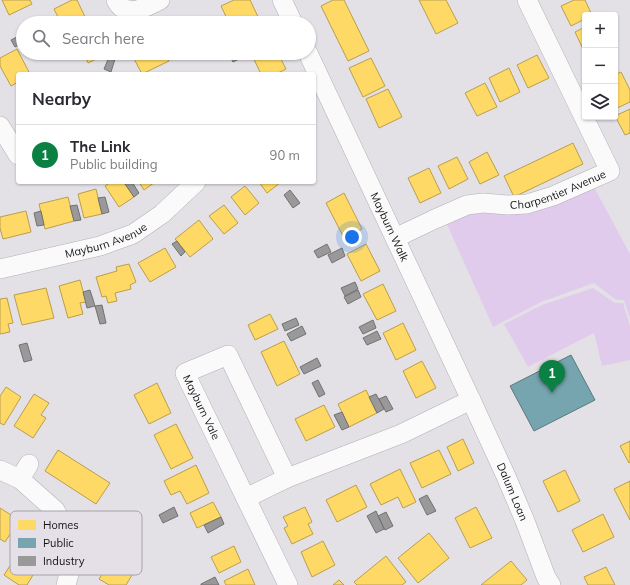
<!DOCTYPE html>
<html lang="en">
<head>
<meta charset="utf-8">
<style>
	:root { --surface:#fff; --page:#f7f7f7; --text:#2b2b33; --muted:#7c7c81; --line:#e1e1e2; --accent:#0b8043 }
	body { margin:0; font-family:Mulish,sans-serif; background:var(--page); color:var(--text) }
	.controls { position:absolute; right:12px; top:12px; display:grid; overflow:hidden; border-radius:4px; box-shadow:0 1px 3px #0004 }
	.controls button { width:36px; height:36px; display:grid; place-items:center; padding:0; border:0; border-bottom:1px solid var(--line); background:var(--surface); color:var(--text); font:20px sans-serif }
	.you { position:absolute; left:352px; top:237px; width:14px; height:14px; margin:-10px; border:3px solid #fff; border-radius:50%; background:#1a73e8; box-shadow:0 0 0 6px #1a73e833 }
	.badge { display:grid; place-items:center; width:26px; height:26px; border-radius:50%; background:var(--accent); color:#fff; font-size:13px; font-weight:700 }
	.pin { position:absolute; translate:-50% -33px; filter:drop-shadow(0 1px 2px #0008) }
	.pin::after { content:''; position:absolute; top:21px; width:14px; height:12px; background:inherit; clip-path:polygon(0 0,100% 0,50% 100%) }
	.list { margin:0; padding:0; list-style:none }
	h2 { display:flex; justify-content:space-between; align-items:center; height:52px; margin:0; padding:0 16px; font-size:17px }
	h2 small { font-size:13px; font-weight:400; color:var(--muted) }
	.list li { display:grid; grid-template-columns:26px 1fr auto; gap:12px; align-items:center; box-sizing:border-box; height:60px; padding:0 16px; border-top:1px solid var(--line) }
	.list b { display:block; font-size:15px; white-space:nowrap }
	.list p { margin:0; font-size:13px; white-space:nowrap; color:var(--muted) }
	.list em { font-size:13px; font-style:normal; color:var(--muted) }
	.icon { flex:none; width:22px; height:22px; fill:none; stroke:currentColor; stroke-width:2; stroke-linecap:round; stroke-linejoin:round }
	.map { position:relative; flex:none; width:630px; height:585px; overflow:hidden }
	.search { position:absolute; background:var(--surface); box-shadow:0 1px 3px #0004; left:16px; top:16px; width:300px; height:44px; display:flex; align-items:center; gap:10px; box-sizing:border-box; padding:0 14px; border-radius:22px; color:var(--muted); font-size:15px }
	.panel { position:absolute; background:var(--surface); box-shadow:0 1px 3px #0004; left:16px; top:72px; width:300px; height:112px; border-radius:4px }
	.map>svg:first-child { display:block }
</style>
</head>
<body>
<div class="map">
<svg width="630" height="585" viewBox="0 0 630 585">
	<rect width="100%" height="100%" fill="#e4e1e6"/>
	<path fill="#e1cbec" d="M594,187L630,254V318L624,300H616L594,283L541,302L493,327L445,220L466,212Z
		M593,288L615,303H623L630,326V360L602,366L594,333L528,367L504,324L542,305Z"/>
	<path fill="#ffd966" stroke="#b99e4e" d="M2,0H30L32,4L9,15Z
		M72,0H77L87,21L82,23H61L54,9Z
		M234,0H250L261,23H229L221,6Z
		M333,0H344L369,51L348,61L321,6Z
		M419,0H446L458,23L436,34Z
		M574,0H585L592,15H585V19L571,26L561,6Z
		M585,27V51H584L575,32Z
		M17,49L30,74H18V82L11,86L0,66V58Z
		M84,53H109L88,63Z
		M131,53H165L169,61L142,74Z
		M251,53H278L286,69L276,74H261Z
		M537,55L549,78L528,88L517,65Z
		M371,58L385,86L363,97L349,68Z
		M509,68L520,92L500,102L489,78Z
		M621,72L630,90V102L615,109V75Z
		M485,83L497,107L477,116L465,93Z
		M388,89L402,117L379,128L366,99Z
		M630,109V133L625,135L615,116Z
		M573,143L583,164L514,197L504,176Z
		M487,152L499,175L480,184L469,162Z
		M457,157L468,179L449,189L438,166Z
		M429,168L441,193L420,203L408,178Z
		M111,182H124L134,197L119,207L105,186Z
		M139,182H155L144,190Z
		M259,182H281L267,193Z
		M245,186L259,203L245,215L231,197Z
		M96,189L102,214L84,218L78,194Z
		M344,193L362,229L344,238L326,203Z
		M68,197L74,221L45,229L39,204Z
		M224,205L238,223L224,234L209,216Z
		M26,211L31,232L3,239L0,228V217Z
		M199,220L213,239L190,257L175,239Z
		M366,244L380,271L361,281L347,254Z
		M165,248L176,267L150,282L138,263Z
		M129,264L136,282L130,285L131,289L115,293L117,301L108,303L106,296L102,297L96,277L117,271L116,267Z
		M80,280L86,302L80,303L83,314L68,318L59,286Z
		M383,284L396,311L377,320L363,294Z
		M46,288L54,318L22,325L14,295Z
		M7,298L13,323L8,324L10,332L0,334V299Z
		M270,314L278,329L255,340L248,325Z
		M403,323L416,350L396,360L383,333Z
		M284,341L300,374L277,386L261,352Z
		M422,361L436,388L416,398L403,371Z
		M157,383L171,413L149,424L134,395Z
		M6,387L21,397L4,425L0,423V396Z
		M366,390L377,413L349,427L338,404Z
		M34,394L49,403L41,415L46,418L33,438L14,426Z
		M324,405L335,427L306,441L295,419Z
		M176,424L193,458L171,469L154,435Z
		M463,439L474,463L458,471L447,447Z
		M630,441V462L629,463L620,446Z
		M58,450L110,483L96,504L45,471Z
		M439,450L451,474L422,488L410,463Z
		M196,465L209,493L187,504L180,491L171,495L164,481Z
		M400,469L416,502L403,508L398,497L381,505L370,484Z
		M565,470L580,501L558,512L543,481Z
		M630,481V520L614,489Z
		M356,485L367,507L337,522L326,500Z
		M213,502L221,517L197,528L190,513Z
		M305,507L312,522L308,524L313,534L292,544L284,528L288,526L283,517Z
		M476,507L492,538L470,548L455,518Z
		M0,508L19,520L5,542L0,539Z
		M603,514L614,537L583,552L572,530Z
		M429,533L449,558L418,583L398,558Z
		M323,541L335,565L312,577L301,552Z
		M234,546L241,562L219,573L211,557Z
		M19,552L39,565L27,585H19L4,575Z
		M114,556L135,570L126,585H109L99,579Z
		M386,556L406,582L402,585H357L354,582Z
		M511,561L527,580L521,585H481Z
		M606,567L615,585H588L584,577Z
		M248,569L255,585H226L224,581Z
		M339,580L344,585H333Z"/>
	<path fill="#76a5af" stroke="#597981" d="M571,355L595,400L534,431L510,386Z"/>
	<path fill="#999" stroke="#717172" d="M23,34V43L15,47L11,40Z
		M232,53H246L247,55L233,62L229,55Z
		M109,57L115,59L111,72L104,69Z
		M128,182H132L139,193L134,197L125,184Z
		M290,190L300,203L293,208L284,195Z
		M105,197L109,212L102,214L98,198Z
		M77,205L81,220L74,221L70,206Z
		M41,211L44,225L37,226L34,213Z
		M177,241L185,252L181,256L172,244Z
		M327,244L331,252L318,258L314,251Z
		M342,248L345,256L332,263L328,255Z
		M355,282L358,289L345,296L341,288Z
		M90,290L95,306L87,308L83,292Z
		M358,290L361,297L348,304L344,297Z
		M102,305L106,323L100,324L95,306Z
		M296,318L299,325L285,331L282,324Z
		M373,320L376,328L363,334L359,327Z
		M302,326L306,334L291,341L287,334Z
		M377,331L381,339L367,345L363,338Z
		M27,343L32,360L24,362L19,345Z
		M317,358L321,366L304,374L300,367Z
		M318,380L325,394L319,397L312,383Z
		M376,394L384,409L377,413L369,397Z
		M386,396L393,409L386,412L379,399Z
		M342,412L349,427L342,430L334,415Z
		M427,495L436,511L427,515L419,499Z
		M174,507L178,516L163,523L159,515Z
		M376,511L384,529L376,533L367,516Z
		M386,512L393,526L385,530L378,516Z
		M221,517L224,524L208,533L204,525Z
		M215,577L219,585H201V584Z"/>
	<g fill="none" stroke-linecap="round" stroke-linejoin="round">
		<defs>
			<g id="minor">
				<path d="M116,0C126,20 146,7 160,0"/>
				<path d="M282,0L293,23"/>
				<path id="s1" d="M308,53L471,400L505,474L525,521L546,577L551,585"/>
				<path d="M0,126L18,155"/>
				<path id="s2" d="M395,238L435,219L467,205L483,203L508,205L527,204L553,196L610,171L527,0"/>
				<path id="s3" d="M0,269L100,246L133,234L162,214L196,182"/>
				<path d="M0,470L20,479L55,510L65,529L69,544V574L66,585"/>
				<path id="s4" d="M287,478L228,355L185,373L288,585"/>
				<path d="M20,479L29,464"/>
				<path d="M246,498L287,478L401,434L471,400"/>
			</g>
		</defs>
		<use href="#minor" stroke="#b2b0b3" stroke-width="20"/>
		<use href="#minor" stroke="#fbfafb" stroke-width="19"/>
	</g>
	<g text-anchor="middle" stroke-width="4" stroke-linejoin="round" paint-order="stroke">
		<g font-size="11" fill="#151316" stroke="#e5dfe8">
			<text dy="4" stroke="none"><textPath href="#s2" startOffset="173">Charpentier Avenue</textPath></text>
			<text dy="4" stroke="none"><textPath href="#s1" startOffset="192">Mayburn Walk</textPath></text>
			<text dy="4" stroke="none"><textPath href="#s3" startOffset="110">Mayburn Avenue</textPath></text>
			<text dy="4" stroke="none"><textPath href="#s4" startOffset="221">Mayburn Vale</textPath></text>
			<text dy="4" stroke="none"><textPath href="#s1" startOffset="484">Dalum Loan</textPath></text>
		</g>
	</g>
	<rect x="10" y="511" width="132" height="64" rx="6" fill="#e5dfe8" stroke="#a7a2a9" stroke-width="1"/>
	<rect x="18" y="520" width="18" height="10" fill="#ffd966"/>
	<rect x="18" y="538" width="18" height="10" fill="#76a5af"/>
	<rect x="18" y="556" width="18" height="10" fill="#999"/>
	<g font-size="11" fill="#151316">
		<text x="43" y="529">Homes</text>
		<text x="43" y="547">Public</text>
		<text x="43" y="565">Industry</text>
	</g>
</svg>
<div class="controls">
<button>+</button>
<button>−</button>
<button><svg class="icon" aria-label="layers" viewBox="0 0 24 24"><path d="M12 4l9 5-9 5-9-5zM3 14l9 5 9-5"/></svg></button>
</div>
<div class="you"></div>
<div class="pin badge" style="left:552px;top:393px">1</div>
<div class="search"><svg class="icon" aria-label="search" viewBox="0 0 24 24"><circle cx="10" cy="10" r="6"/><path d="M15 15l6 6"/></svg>Search here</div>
<section class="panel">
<h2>Nearby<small></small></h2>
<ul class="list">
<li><span class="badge">1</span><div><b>The Link</b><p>Public building</p></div><em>90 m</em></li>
</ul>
</section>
</div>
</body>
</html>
